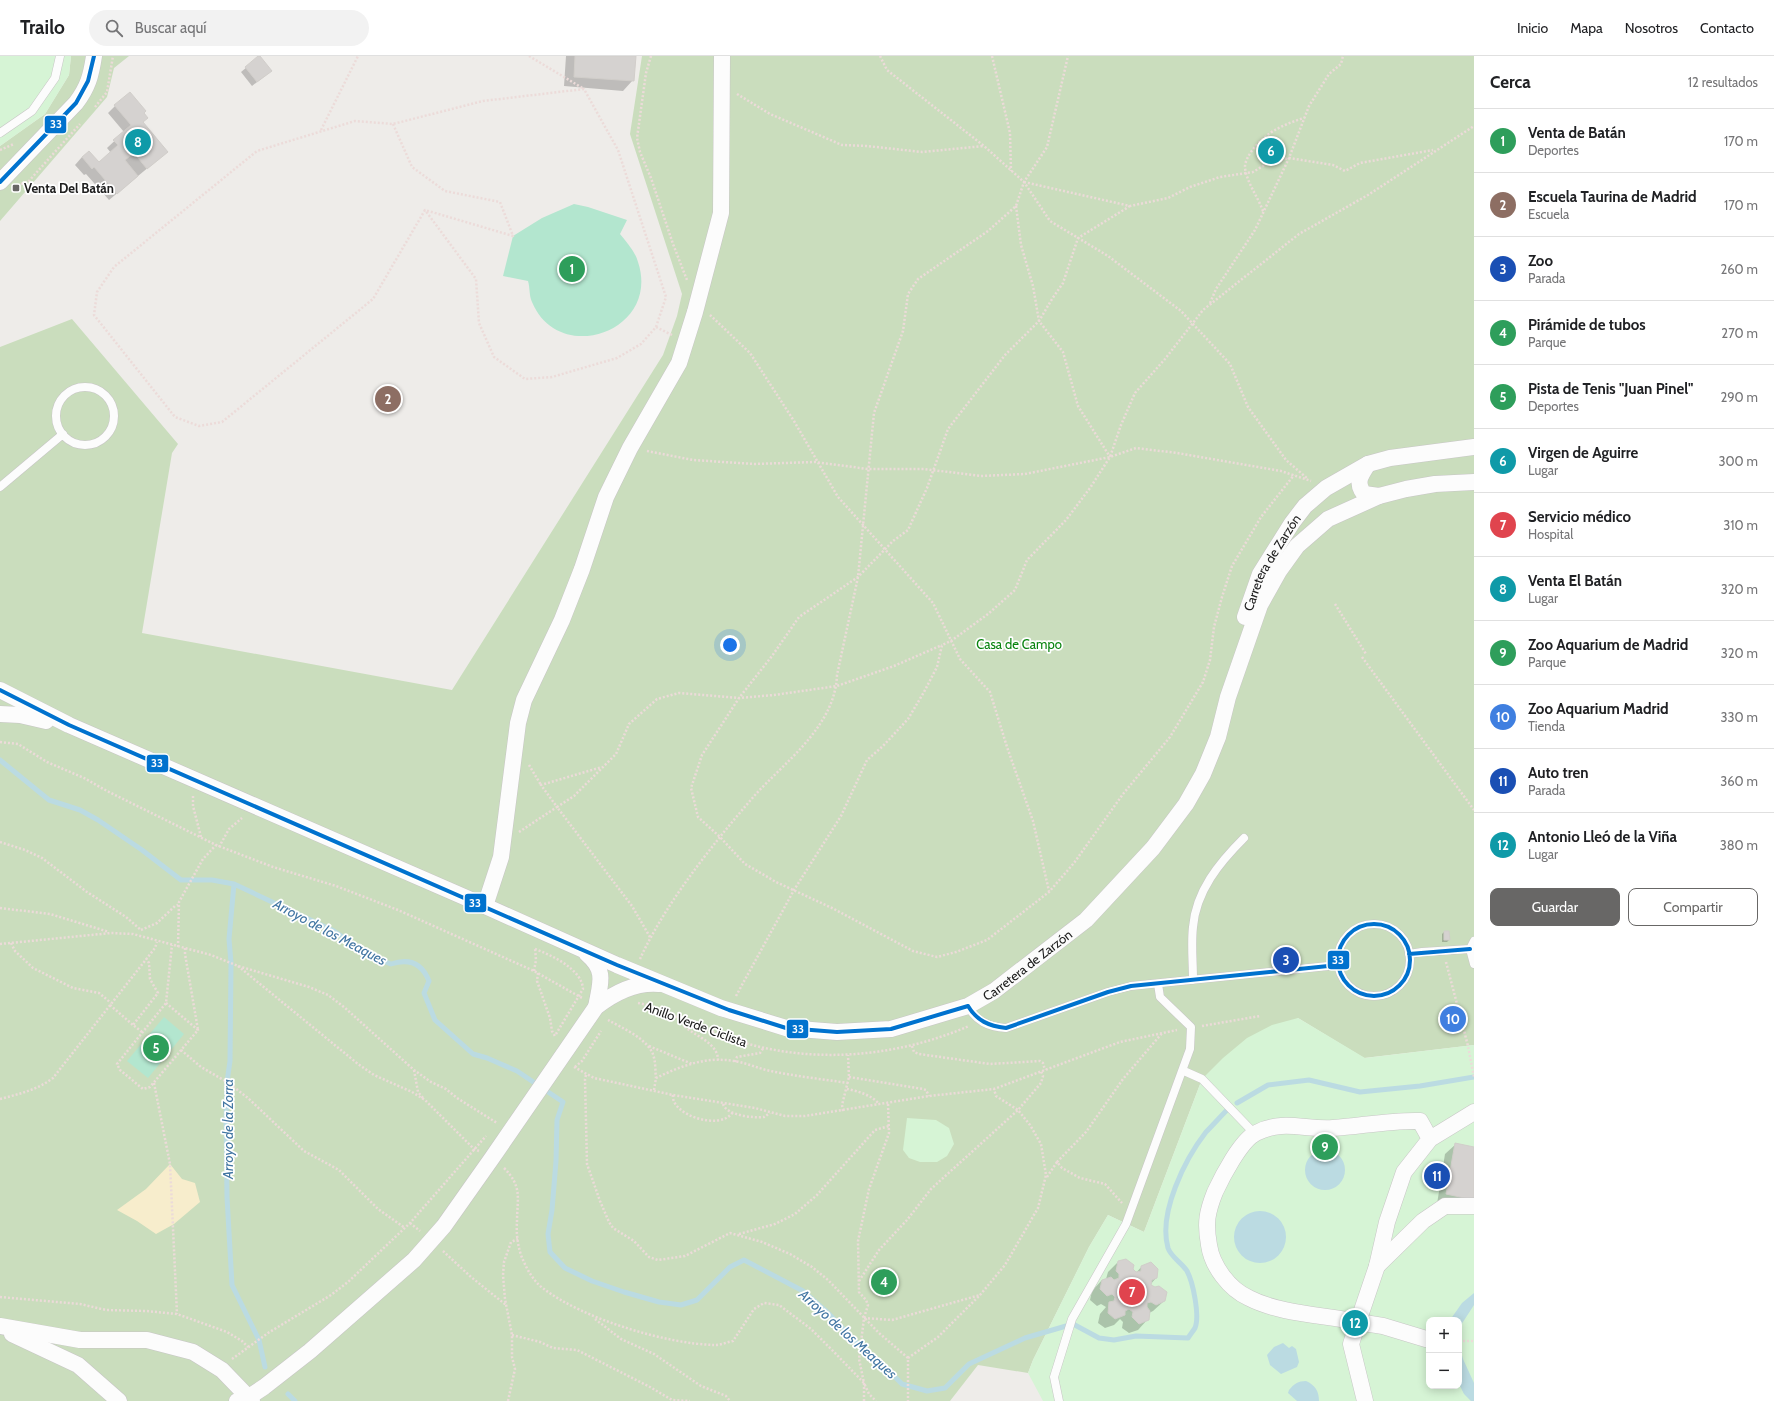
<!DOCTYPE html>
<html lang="es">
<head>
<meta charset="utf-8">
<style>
	:root { --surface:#fff; --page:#f2f2f2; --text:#202124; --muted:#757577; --line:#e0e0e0; --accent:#686766 }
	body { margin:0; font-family:Cabin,sans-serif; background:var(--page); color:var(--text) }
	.controls { position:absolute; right:12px; bottom:12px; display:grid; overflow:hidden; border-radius:8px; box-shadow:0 2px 10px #0003 }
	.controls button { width:36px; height:36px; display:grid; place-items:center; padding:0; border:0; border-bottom:1px solid var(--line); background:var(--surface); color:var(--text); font:20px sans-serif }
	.you { position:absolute; left:730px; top:589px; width:14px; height:14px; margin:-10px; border:3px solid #fff; border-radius:50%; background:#1a73e8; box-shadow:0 0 0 6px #1a73e833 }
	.badge { display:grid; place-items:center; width:26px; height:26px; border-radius:50%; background:var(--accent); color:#fff; font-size:13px; font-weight:700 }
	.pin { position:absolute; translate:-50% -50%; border:2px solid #fff; box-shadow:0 1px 4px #0006 }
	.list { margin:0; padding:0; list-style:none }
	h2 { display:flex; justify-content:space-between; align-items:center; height:52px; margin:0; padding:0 16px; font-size:17px }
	h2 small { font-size:13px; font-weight:400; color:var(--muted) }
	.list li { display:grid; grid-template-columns:26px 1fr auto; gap:12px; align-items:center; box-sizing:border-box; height:64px; padding:0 16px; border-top:1px solid var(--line) }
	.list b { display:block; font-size:15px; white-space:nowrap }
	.list p { margin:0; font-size:13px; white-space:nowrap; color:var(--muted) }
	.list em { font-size:13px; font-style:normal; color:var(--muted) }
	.actions { display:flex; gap:8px; padding:12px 16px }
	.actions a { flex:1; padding:9px 0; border:1px solid var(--accent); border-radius:8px; text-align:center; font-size:14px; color:var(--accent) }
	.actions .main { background:var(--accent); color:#fff }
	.icon { flex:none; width:22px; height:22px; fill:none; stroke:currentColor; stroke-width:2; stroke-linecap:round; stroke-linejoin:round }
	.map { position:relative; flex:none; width:1474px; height:1345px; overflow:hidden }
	header { display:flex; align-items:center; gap:24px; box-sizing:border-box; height:56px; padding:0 20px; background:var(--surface); border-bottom:1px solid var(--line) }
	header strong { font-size:19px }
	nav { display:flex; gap:22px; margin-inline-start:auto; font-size:14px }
	.search { width:280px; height:36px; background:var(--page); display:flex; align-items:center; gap:10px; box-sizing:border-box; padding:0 14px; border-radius:22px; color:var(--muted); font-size:15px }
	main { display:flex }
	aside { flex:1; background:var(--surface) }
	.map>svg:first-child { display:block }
</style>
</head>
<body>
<header>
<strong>Trailo</strong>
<div class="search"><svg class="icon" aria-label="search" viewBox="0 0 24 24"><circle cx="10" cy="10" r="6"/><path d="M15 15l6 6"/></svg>Buscar aquí</div>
<nav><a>Inicio</a><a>Mapa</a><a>Nosotros</a><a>Contacto</a></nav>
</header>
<main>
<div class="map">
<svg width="1474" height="1345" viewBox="0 0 1474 1345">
	<rect width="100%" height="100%" fill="#eeece9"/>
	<path fill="#caddbd" d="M71,0H129L114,12L107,41L0,165V90L45,58L69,19Z
		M642,0H1474V989L1364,1002L1298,962L1202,1023L1144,1176L1108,1159L1089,1191L1033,1304L1028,1317L978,1309L950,1345H0V291L72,263L178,388L172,397L142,577L452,634L663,299L677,260L682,238L630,78Z"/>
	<path fill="#f7edcc" d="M170,1108L182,1123L195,1127L200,1146L174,1168L156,1178L137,1165L117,1154L146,1133Z"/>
	<path fill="#d6f4d5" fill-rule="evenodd" d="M0,0H71L69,19L45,58L0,90Z
		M1298,962L1365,1002L1474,989V1345H1043L1028,1317L1033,1304L1089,1191L1108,1159L1144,1176L1202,1023L1223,1002L1247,982L1272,969ZM1429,1264H1459V1330H1429Z
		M907,1062L936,1064L949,1072L954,1088L947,1100L937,1106H920L909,1102L903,1094Z"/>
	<path fill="#b3e6cf" d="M574,148L588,151L627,164L620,178C627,187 635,195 638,206C661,275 559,311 532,246C529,240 530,231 528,225L503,220L513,180L542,162Z
		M164,961L184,978L148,1022L127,1005Z"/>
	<path fill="#bbdbe2" d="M1305 1114a20 20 0 1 1 40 0a20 20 0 1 1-40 0Z
		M1234 1181a26 26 0 1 1 52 0a26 26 0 1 1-52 0Z
		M1474,1237V1249L1461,1269L1459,1278L1460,1292L1463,1303L1474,1327V1345H1471L1464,1338L1459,1328V1264H1450L1462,1247Z
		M1283,1287L1289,1292L1292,1290L1296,1293L1299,1306L1297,1311L1281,1318L1270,1309L1267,1299L1274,1291Z
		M1306,1325C1315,1329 1319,1335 1319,1345H1297L1288,1337L1289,1334C1294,1328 1298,1325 1306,1325Z"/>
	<path fill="#0003" fill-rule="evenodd" d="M566,0H635L633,24L623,35L564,30Z
		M259,1L266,19L252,30L241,16Z
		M115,50L143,57L142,66L167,96L109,144L86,118L84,119L75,109L82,101L99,107L111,97L107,92L124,76L108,57Z
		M1444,876L1449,884L1447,886H1442V878Z
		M1456,1088L1474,1092V1155L1437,1148L1445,1098Z
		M1118,1206L1136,1217L1142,1210L1156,1222L1150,1229L1164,1245L1153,1255L1149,1257L1148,1263L1138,1274L1129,1277L1122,1272L1123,1266L1120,1263L1114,1269L1105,1272L1098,1267L1100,1258L1106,1251L1101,1248L1097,1250L1090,1244L1092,1235L1102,1224L1106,1223L1108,1216ZM1125,1237L1129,1238L1131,1243L1127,1242Z"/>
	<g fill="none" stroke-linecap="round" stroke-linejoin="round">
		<path stroke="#bbdbe2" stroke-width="5" d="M0,704L49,744L80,754L98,764L142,794L181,824H212L234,828L334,875L372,901L391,908C409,902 422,907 429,925L424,937L435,964L473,998L487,1002L517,1015L563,1046L557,1064L556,1105L552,1154L548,1178L550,1196L565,1212L592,1225L624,1236L659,1246L681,1249L697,1244L730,1211L744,1204L803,1235L828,1257L860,1290L882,1308L902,1328L927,1335L945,1332L969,1308L1025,1282L1073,1268L1099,1282L1114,1284L1136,1280L1188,1282C1190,1279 1193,1275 1195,1272C1200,1260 1193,1226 1187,1215C1182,1207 1171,1201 1168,1192C1158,1157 1185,1103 1206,1076C1213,1069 1220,1061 1227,1054
			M234,828L229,883L231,907L230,1005L227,1026L226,1064L227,1141L232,1229L259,1284L265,1311
			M1237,1047L1268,1029L1309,1024L1360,1036L1420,1030L1474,1021
			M288,1338L295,1345"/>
	</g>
	<path fill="#d5d2d0" stroke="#d1ceca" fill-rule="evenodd" d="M258,0H260L272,15L257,26L245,11Z
		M575,0H636L634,25L574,21Z
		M130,36L146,55L144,57L148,62L143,66L168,96L147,113L134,97L125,104L138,120L117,138L94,111L92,113L82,101L89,95L99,106L118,89L113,84L131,69L114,49Z
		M1444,875H1449L1450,884H1444Z
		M1455,1087L1474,1091V1144L1446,1138Z
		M1126,1203L1134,1209L1133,1213L1136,1216L1141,1215V1210L1151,1206L1158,1213L1157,1222L1152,1224L1151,1229L1155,1231L1159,1230L1167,1236L1165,1245L1156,1249L1151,1246L1147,1247V1251L1150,1255L1149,1264L1139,1268L1132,1261L1133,1256L1129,1253L1125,1255V1259L1115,1263L1108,1257L1109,1246L1114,1245L1115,1241L1112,1238L1107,1240L1100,1233L1102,1224L1111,1221L1114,1224L1119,1222V1218L1116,1215L1118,1205ZM1131,1227L1139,1228L1141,1236L1136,1243L1128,1241L1125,1233Z"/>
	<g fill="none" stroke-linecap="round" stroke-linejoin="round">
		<defs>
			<path id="lane" d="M0,77L32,55L55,22L60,0
				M56 360a29 29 0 1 1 58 0a29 29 0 1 1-58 0Z
				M0,431L63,378
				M1338 904a36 36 0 1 1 72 0a36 36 0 1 1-72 0Z
				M1474,885L1470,893L1474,908
				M1409,898L1422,896L1470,893
				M1193,924C1193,906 1191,888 1193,871C1196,835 1219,807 1244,782
				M968,950C976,965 988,971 1006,972L1108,936L1131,930L1338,909
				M1184,1015L1202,1023L1254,1077
				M1059,1345L1054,1321L1072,1263L1126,1168L1190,993L1191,971L1160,941L1158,928"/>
			<g id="street">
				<path d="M0,126L76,47C88,31 91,20 94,0"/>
				<path d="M1368,408C1361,419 1355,426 1364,438L1379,440"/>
				<path id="s1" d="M1245,561L1260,518L1275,494L1292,467L1305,450L1326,432L1368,408L1390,402L1474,391"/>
				<path id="s2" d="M0,634L69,669L485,850L617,909L721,952L786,972L837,976L891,973L968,950L994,935L1086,864L1153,792L1186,748L1203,718L1218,681L1228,641L1260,549L1279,515L1297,490L1328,463L1379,440L1406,433L1435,428L1474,426"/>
				<path d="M0,658L20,659L46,665"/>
				<path d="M485,850L501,801L518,667L524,644L562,564L582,513L606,441L630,392L679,307L695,256L721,157L722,0"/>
				<path d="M587,898C607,915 600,928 596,951"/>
				<path d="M1430,1083L1420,1065C1391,1064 1362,1070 1333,1072C1305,1074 1283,1063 1256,1077C1241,1084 1222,1121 1215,1136C1207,1156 1205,1167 1209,1189C1212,1210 1229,1233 1249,1242C1280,1258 1324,1259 1358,1266L1377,1210L1387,1166L1404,1116L1430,1083L1474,1056"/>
				<path d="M1377,1210L1423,1165L1445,1150H1474"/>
				<path d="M0,1270L80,1284H147L193,1296L222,1314L252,1345"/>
				<path d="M12,1278L78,1309L119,1345"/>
				<path d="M237,1345L249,1341L264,1331L310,1295L414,1204L444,1170L492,1102L596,951C614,937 636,926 659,928"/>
				<path d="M1365,1345L1351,1288L1358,1266L1383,1270L1426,1283"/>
			</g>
		</defs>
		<use href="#lane" stroke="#c7c6c5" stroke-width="9"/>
		<use href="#street" stroke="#c7c6c5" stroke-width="17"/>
		<path stroke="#ecdbd9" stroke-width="2.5" stroke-dasharray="2 2" stroke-linecap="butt" d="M529,0L584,33
			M651,0L646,17L637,82L640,96L651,122L673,188L687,224
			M880,0L887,14L984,90L1024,126L1050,165L1108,200L1181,255L1230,308L1248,351L1286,404L1308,423
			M992,0L1010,77L1011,115
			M737,38L770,58L842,89L867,90L922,96L984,90
			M95,51L107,36L113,0
			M393,68L412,111L445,135L500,146L513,180L425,154L373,243L222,366L199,370L175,361L94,259L97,236L114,211L257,95L355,65L393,68L483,45L584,33L618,94L666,241L656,271L641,288L617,302L552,321L525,323L494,301L479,267L476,223L425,154
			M321,74L358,0
			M0,94L14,88
			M1024,126L1130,150L1168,142L1190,131L1220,121L1253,116L1268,107L1289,102L1333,109L1345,115L1360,107L1433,94
			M21,128L28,126L80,68
			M1016,150L1021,189L1033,230L1039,265L1063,296L1078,350L1110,401
			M1130,150L1078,182L1063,227L1052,243L1039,265L1005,299L948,373L927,432L908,474L893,485L858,521L799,561L772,600L739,642L702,699L691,732L698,761L720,781L745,808L776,826L832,852L913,895L937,901L956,896L987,884L1049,836L1074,807L1123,738L1170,681L1203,626L1210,604L1214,571L1222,541L1232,510L1261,461L1294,419
			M1263,155C1258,141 1247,127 1245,112C1244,99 1264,80 1275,74C1284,69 1294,65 1304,62
			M1210,247L1216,233L1255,174L1289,102L1309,50L1329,18L1341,8L1343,0
			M710,259L750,297L794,365L838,441L933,547L960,603L990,636L1007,691L1033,765L1049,835
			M656,271L672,279
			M647,395L693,404L754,408L815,406L868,413H924L981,420L1025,418L1110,401L1136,392L1177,397L1281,415L1311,425
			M1335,548L1366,598
			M1362,601L1474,754
			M0,686L18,688L47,706L84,722L107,735L216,789L273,811L336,830L398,854L534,915L582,942
			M529,709L541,729
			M193,740V750L201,781
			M519,776L557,751L541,729L602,711
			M0,786L25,794L42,802L87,836L126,861L141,874
			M219,791L229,773L242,762
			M0,852L50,858L109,876
			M141,874L157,867L175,850L178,849
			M650,881L632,850L557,751L574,740L616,698L629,668L657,643L679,637L739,642L774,639L837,630L894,610L942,589
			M11,887L15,895L33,912L73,932L99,937L111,947
			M0,888L111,877L133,878L211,899L238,910L309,931L328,939L344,951L414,1014L431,1026L446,1033L457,1042L497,1067
			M178,891L179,846L203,803L216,789
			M185,892V898L198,974
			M535,893C551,899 582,913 583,933L556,978
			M640,903C659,861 691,817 720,781C731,767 743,753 755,739C786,705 835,670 837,619L858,521L874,357L903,275L908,238L918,223L988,175L1016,150L1024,126L1047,91L1068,0
			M1446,906L1468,990L1474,1021
			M238,910L358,1008L374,1019L412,1036L425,1044L474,1093L479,1095
			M534,915L536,904L535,892
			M538,917L537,925L550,962L552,975L555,980
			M736,940L794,834L841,760L867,704L883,690L908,663L924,636L937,611L942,589L951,585L988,558L1015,534L1027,504L1066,464L1090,432L1110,401L1121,369L1135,337L1165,303L1203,254L1299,178L1368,139L1474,70
			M166,947L198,974L150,1031L143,1033L120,1014L117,1008L166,947L172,889
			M638,947L648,949C676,960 704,973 732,983C809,1009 895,1002 969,970
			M110,949L133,969
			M686,963L684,970C695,980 718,987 718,1004
			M608,964C622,972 644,981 652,996C656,1004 655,1014 656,1022
			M1202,970L1260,960
			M142,976L133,969L158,937L150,923L149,907L146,902
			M649,990L692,1008
			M912,990L914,996L919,998L990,1008L1040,1005L1043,1007L1045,1014
			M181,994L201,1011L227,1026L248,1042L304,1095L339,1114L378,1153L405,1172
			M735,1006L737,1001L760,997L764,991
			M574,1011L594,1022L673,1039L755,1052L785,1060H805L929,1040L994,1033L1120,986L1177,974
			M575,1011L582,1005L601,975
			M414,1014L418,1036L423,1042
			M586,1019L585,1023L587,1108L600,1145L609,1166L613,1172L634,1185L649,1201L658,1204L685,1200L730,1177L762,1186L790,1198L812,1211L828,1224L879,1277L908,1302V1345
			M849,1021L923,1033L926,1034L929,1040
			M154,1027L170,1108L177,1258
			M847,1033C857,1035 872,1039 879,1048
			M654,1034L656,1022C677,1012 701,1002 724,1004C738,1004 752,1010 766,1014C793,1020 821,1023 848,1027
			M673,1039C670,1058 720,1076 733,1056
			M0,1043C19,1038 37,1034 53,1022L155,892L157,886
			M723,1048C727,1060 754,1062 764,1061L770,1057
			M843,1055L842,1049L849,1021L848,999
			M1057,1106L1086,1076L1123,1023L1163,976
			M504,1112C523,1131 517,1143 517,1166C516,1178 518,1193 523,1204C528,1215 534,1226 544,1233C584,1263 666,1288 715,1289C721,1289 727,1286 733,1285L754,1253L764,1247L779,1249L811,1273L835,1297L864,1327L869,1338L876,1345
			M1047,1121L1057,1106L1062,1112L1080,1122L1105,1128L1122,1147
			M410,1167L420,1175
			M739,1178L775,1168L795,1158L817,1139L875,1074L889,1070
			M443,1195L471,1221L506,1249
			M859,1225L879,1194L907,1164L931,1133L1018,1054L1041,1027L1043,1020L1041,1015
			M0,1241L80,1248L106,1254L146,1255L177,1258L227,1276L242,1285L248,1291
			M864,1262L892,1264L980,1239
			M595,1263L621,1283L654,1298L701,1330L726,1340L730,1345
			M512,1279L540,1286L553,1292L577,1294L650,1331L672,1344L690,1345
			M1459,1285H1474
			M908,1302L938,1281L980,1239L1005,1209L1038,1152L1046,1119L1041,1088L1030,1069L1018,1054L999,1042L996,1040L994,1033
			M232,1303L268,1277L331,1239L348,1226L410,1167L486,1080
			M508,1345L515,1313L512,1301V1279L505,1243L503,1219L504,1206L511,1186L518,1183
			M864,1345V1327L859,1303L864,1262L868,1249L866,1244L859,1236L858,1185L869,1133L889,1077L888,1048"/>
		<use href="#lane" stroke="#fcfcfc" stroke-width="8"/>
		<use href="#street" stroke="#fcfcfc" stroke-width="16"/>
		<defs>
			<path id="bus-1" d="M0,126L76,47L88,25L94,0
				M0,634L69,669L617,909L729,954L786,972L837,976L891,973L968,950
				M1338 904a36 36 0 1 1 72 0a36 36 0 1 1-72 0Z
				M1409,898L1470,893
				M968,950C977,965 989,970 1006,972L1108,936L1131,930L1338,909"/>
		</defs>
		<use href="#bus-1" stroke="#fff" stroke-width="7"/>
		<use href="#bus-1" stroke="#0072ce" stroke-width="4"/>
	</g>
	<rect fill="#686766" stroke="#fff" stroke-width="1.5" x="12" y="128" width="8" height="8" rx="2"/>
	<g text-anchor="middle" stroke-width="3.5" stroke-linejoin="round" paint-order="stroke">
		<g font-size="13" font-weight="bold" fill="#202020" stroke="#fff" text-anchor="start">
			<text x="24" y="137">Venta Del Batán</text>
		</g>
		<g font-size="13" fill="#202020" stroke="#fff">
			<text dy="5" stroke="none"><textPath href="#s1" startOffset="61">Carretera de Zarzón</textPath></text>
			<text dy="5" stroke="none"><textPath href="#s2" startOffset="1114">Carretera de Zarzón</textPath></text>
			<text transform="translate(696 968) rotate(20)" y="5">Anillo Verde Ciclista</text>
		</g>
		<g font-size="13" fill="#08830e" stroke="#fff">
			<text x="1019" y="593">Casa de Campo</text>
		</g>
		<g font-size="14" font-style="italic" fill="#4276a3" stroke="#fff">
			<text transform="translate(330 876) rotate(28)" y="5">Arroyo de los Meaques</text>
			<text transform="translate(228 1073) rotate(-90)" y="5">Arroyo de la Zorra</text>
			<text transform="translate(848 1278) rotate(42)" y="5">Arroyo de los Meaques</text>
		</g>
	</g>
	<g stroke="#fff" stroke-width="1.5">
		<rect x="44" y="59" width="23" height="19" rx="4" fill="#0072ce"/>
		<rect x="146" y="698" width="23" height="19" rx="4" fill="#0072ce"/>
		<rect x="464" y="837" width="23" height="20" rx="4" fill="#0072ce"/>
		<rect x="1327" y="894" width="23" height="20" rx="4" fill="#0072ce"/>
		<rect x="786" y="963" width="23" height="20" rx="4" fill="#0072ce"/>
	</g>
	<g font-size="11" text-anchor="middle" font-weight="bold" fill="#fff">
		<text x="56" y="72">33</text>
		<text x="157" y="711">33</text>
		<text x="475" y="851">33</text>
		<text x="1338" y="908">33</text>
		<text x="798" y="977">33</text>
	</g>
</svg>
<div class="controls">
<button>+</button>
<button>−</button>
</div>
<div class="you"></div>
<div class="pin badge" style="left:572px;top:213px;background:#2e9e5b">1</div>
<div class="pin badge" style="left:388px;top:343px;background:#8d6e63">2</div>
<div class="pin badge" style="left:1286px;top:904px;background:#1a4fb4">3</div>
<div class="pin badge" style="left:884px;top:1226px;background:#2e9e5b">4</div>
<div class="pin badge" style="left:156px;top:992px;background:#2e9e5b">5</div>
<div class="pin badge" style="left:1271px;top:95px;background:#0f9aa8">6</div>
<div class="pin badge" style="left:1132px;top:1236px;background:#e0444e">7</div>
<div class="pin badge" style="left:138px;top:86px;background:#0f9aa8">8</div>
<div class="pin badge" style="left:1325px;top:1091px;background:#2e9e5b">9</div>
<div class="pin badge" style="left:1453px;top:963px;background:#3f7fe0">10</div>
<div class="pin badge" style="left:1437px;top:1120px;background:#1a4fb4">11</div>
<div class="pin badge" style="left:1355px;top:1267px;background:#0f9aa8">12</div>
</div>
<aside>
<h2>Cerca<small>12 resultados</small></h2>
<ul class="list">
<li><span class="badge" style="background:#2e9e5b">1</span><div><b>Venta de Batán</b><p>Deportes</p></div><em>170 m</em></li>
<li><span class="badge" style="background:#8d6e63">2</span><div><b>Escuela Taurina de Madrid</b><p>Escuela</p></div><em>170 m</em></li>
<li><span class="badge" style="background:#1a4fb4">3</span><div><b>Zoo</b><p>Parada</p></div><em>260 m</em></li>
<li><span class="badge" style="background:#2e9e5b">4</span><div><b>Pirámide de tubos</b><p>Parque</p></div><em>270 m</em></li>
<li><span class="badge" style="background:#2e9e5b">5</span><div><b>Pista de Tenis &quot;Juan Pinel&quot;</b><p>Deportes</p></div><em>290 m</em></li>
<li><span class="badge" style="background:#0f9aa8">6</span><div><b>Virgen de Aguirre</b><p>Lugar</p></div><em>300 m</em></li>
<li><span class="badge" style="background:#e0444e">7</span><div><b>Servicio médico</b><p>Hospital</p></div><em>310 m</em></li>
<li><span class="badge" style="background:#0f9aa8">8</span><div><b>Venta El Batán</b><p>Lugar</p></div><em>320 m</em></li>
<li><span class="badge" style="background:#2e9e5b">9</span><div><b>Zoo Aquarium de Madrid</b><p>Parque</p></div><em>320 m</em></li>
<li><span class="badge" style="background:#3f7fe0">10</span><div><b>Zoo Aquarium Madrid</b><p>Tienda</p></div><em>330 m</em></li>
<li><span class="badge" style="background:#1a4fb4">11</span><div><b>Auto tren</b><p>Parada</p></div><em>360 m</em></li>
<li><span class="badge" style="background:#0f9aa8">12</span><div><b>Antonio Lleó de la Viña</b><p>Lugar</p></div><em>380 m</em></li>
</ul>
<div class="actions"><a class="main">Guardar</a><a>Compartir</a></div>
</aside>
</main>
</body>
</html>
